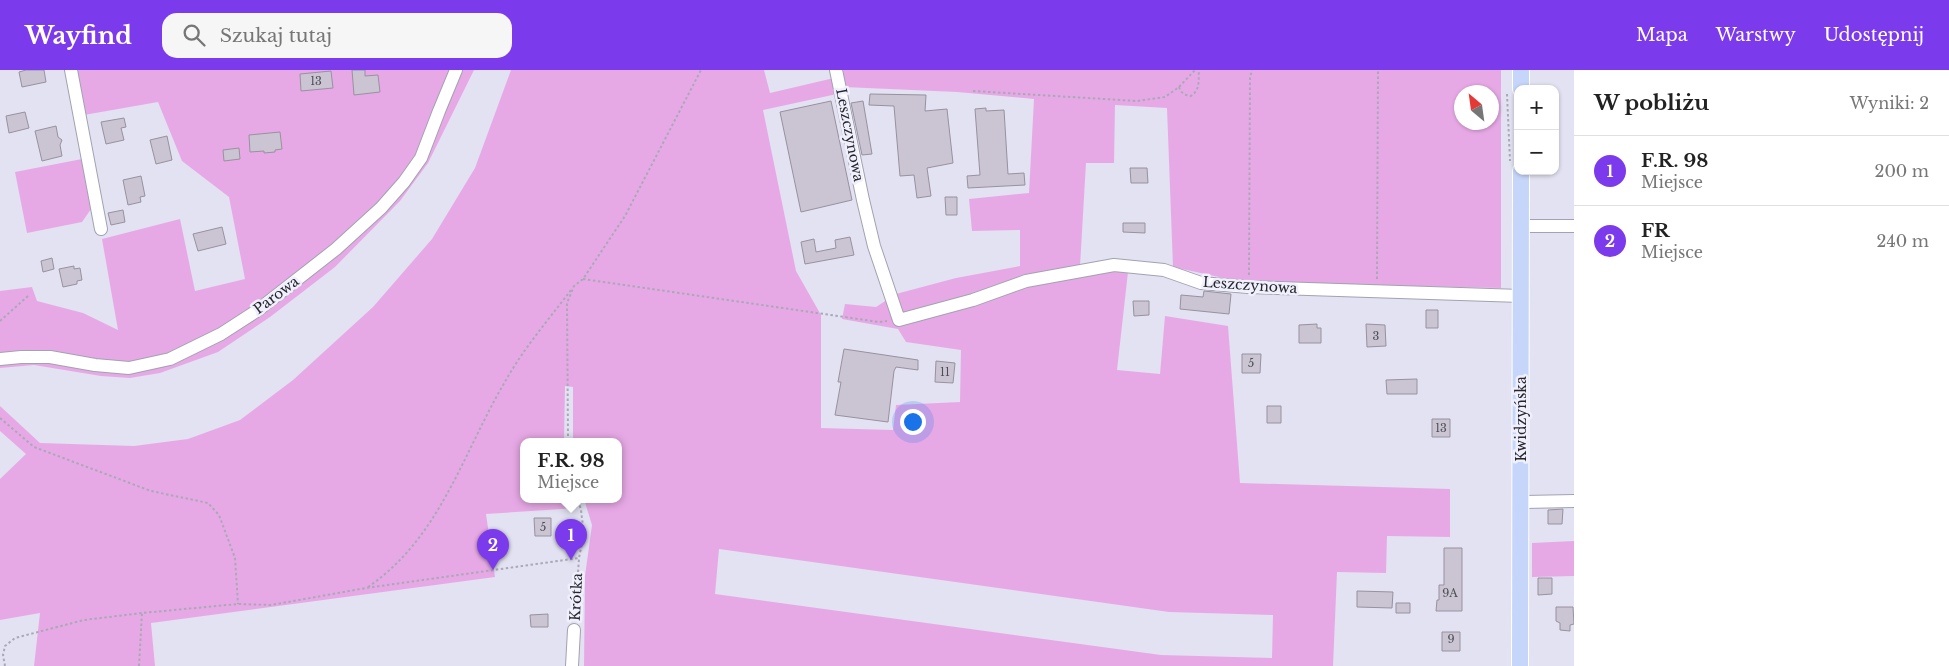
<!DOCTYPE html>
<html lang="pl">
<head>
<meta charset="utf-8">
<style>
	:root { --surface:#fff; --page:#f6f6f6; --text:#222; --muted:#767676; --line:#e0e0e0; --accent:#7c3aed }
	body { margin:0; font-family:"Libre Baskerville",serif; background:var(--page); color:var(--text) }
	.controls { position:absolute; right:15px; top:15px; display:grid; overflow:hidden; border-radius:10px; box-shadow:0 1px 4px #0004 }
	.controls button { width:45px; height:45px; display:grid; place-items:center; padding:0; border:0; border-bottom:1px solid var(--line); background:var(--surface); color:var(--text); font:25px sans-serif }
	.compass { position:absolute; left:1454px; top:15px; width:45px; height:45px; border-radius:50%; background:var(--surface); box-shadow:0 1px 4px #0004; rotate:331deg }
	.you { position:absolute; left:912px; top:351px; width:18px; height:18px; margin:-12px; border:4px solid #fff; border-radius:50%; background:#1a73e8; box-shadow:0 0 0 8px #1a73e833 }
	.badge { display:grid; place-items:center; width:32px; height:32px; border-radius:50%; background:var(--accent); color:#fff; font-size:16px; font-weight:700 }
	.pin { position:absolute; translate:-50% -41px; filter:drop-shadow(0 1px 2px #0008) }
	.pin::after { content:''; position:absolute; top:26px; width:18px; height:15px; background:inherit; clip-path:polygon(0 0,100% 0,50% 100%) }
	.popup { position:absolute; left:520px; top:368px; width:102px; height:65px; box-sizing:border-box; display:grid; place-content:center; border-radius:10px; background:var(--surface); filter:drop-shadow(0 1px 4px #0005); font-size:16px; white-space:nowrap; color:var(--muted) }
	.popup b { font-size:19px; color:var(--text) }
	.popup::after { content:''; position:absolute; left:50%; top:100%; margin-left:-10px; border:10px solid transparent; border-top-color:var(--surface) }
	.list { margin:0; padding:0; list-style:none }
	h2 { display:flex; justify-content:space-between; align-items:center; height:65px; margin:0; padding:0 20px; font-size:21px }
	h2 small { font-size:16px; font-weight:400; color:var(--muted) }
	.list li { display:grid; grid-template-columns:32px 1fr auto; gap:15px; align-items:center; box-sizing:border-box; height:70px; padding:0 20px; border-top:1px solid var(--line) }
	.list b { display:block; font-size:19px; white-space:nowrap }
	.list p { margin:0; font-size:16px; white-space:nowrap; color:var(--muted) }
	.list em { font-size:16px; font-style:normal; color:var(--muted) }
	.icon { flex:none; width:28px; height:28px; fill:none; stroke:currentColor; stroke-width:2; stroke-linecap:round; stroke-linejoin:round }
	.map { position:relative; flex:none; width:1574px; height:596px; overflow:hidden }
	header { display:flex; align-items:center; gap:30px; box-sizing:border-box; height:70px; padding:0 25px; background:var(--accent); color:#fff }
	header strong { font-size:24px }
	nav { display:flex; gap:28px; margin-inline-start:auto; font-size:18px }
	.search { width:350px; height:45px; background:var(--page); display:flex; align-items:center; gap:12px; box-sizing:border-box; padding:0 18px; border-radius:15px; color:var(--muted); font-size:19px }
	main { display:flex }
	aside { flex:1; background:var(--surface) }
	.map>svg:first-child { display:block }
</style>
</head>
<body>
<header>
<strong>Wayfind</strong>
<div class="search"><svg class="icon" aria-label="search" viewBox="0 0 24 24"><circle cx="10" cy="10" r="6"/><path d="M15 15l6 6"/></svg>Szukaj tutaj</div>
<nav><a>Mapa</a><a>Warstwy</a><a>Udostępnij</a></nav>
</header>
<main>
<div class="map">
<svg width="1574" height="596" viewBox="0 0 1574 596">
	<rect width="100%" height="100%" fill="#e2e2f2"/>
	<path fill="#e7a9e6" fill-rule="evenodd" d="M76,0H474L428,93L400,131L335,197L270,247L218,282L160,303L130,308L101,306L34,295L0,298V221L32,217L37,231L83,243L118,260L102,169L180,149L195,221L245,209L229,127L182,91L158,32L84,45Z
		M511,0H764L770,23L834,8L837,24L763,40L796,201L821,245V358L893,360L896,335L960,332L961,280L906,272L898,259L842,249L845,234L876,237L896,224L956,208L1020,196V160L972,161L969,129L1029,123L1034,29L957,22L844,17L841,0H1501V218L1242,212L1173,197L1167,38L1115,35L1114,93H1086L1080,196L1129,193L1117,300L1160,304L1165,246L1228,256L1240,413L1450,419V467L1387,466L1386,503L1337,502L1333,596H584L585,506L592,455L584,429H618V371H573V317L565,316L564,371H524V429H574L577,438L486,444L495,507L151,553L155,596H34L40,543L0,550V409L26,384L0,361V336L40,373L134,376L188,369L240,350L293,310L373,237L432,169L475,98ZM1462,22H1492V52H1462ZM719,479L1169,542L1273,545L1272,588L1161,585L715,524Z
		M82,89L91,139L82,152L27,163L15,102Z
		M1574,471V506L1532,507V473Z"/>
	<path fill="#cbc5d3" stroke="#98919f" d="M26,0H44L46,12L22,17L19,2Z
		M352,0H365V6L378,5L380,22L354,25Z
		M331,1L333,18L301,21L300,4Z
		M870,24L926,25L925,41L947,39L953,93L927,98L931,126L917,128L914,105L900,106L894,36L869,35Z
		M831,31L852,130L801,142L780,42Z
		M863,31L872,84L862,85L851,33Z
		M986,38V41L1004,40L1008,104L1024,103L1025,115L968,118L967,106L980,105L975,39Z
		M25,42L29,58L9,63L6,46Z
		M124,48L126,57L121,58L124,70L106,74L101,52Z
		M56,56L58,67L62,70L60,75L62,86L42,91L35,61Z
		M280,62L282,79L275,80V82L264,83V81L250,82L249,65Z
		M167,66L172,90L156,94L150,70Z
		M239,78L240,89L224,91L223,80Z
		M1130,98H1147L1148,113H1131Z
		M141,106L145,126L140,127L141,132L128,135L123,110Z
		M945,127H957V145H946Z
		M123,140L125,152L111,155L108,143Z
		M1123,153H1145V163L1123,162Z
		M222,157L226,174L198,181L193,164Z
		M850,167L854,185L805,194L801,172L814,169L816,182L836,178L835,170Z
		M52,188L54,199L43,202L41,191Z
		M74,196V199L80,198L82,210L77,211V214L63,217L59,199Z
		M1204,221L1231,224L1229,244L1180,239L1181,225L1203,227Z
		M1133,231H1149V245L1134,246Z
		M1426,240H1438V258H1426Z
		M1317,254V258H1321V273H1299V255Z
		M1366,254L1385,255L1386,276L1367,277Z
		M844,279L918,290V300L896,297L894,301L888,352L835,345L841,312H838Z
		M1242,284H1261L1260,303H1242Z
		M936,291L955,293L953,313L935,312Z
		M1417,309V324H1387L1386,310Z
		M1267,336H1281V353H1267Z
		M1432,349H1450V367H1432Z
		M1563,439L1562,454H1548V440Z
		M534,448H551V466H535Z
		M1444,478H1462V541H1436L1437,530H1439V515H1444Z
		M1538,508H1552V524L1538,525Z
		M1357,521L1393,522L1392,538L1357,537Z
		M1396,533H1410V543H1396Z
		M1556,537H1573L1574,554L1570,555V561L1560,560V553L1556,551Z
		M548,544V557H531L530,545Z
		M1442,562H1460V581H1442Z"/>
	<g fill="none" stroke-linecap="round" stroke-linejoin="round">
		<defs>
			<path id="minor" d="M71,0L101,159
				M836,0L863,130L874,176L899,250L973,230L1026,211L1114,195L1164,200L1201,213L1248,217L1521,226
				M1521,156H1574
				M0,289L21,287H50L95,295L129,298L170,289L221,264L258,240L336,179L381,138L404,112L421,88L439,41L456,0
				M1521,432L1574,431
				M572,596L574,560"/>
			<path id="major" d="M1521,19V0
				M1520,596L1521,101"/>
		</defs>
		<use href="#minor" stroke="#a2a2b1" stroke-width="14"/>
		<use href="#major" stroke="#fff" stroke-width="18"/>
		<path stroke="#a9a9b6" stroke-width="2" stroke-dasharray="2.5 2.5" stroke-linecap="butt" d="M1179,17C1181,23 1184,25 1191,26C1201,19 1198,10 1199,0
			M973,21L1137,31L1165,27L1179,17L1195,0
			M1507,24L1510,91
			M1249,205L1250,8L1252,0
			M583,209L879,252L887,251
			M1377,209L1378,0
			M0,251L28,226
			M0,348L34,377L151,421L208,433L219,445L235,488L238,534
			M568,371L567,233L574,216L583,209L625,146L701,0
			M368,517C441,467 463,382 506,310C524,278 549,249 571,220
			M575,547L579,488L584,464L581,440L578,429
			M5,596L3,585L5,576L15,568L84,550L142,543L238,534L271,535L366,518L579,488
			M139,596L142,543"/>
		<use href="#minor" stroke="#fff" stroke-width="12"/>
		<use href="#major" stroke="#c5d6fa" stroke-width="16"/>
	</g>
	<g text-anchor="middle" stroke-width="5" stroke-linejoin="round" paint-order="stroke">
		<g font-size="11" fill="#4e4d55">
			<text x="316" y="15">13</text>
			<text x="1376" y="270">3</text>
			<text x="1251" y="297">5</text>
			<text x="945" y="306">11</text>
			<text x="1441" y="362">13</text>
			<text x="543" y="461">5</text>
			<text x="1450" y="527">9A</text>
			<text x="1451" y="573">9</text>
		</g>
		<g font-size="14" fill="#25252b" stroke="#f0f0fd">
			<text transform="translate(850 65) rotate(79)" y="5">Leszczynowa</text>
			<text transform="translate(1250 215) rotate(4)" y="5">Leszczynowa</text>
			<text transform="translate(276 225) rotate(-37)" y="5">Parowa</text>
			<text transform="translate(1521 349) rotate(-90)" y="5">Kwidzyńska</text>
			<text transform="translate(576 527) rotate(-87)" y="5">Krótka</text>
		</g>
	</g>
</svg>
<div class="controls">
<button>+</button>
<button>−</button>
</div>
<svg class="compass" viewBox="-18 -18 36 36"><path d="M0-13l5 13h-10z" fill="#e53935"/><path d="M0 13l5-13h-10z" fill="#767676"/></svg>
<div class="you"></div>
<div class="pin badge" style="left:571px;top:490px">1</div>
<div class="popup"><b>F.R. 98</b>Miejsce</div>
<div class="pin badge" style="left:493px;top:500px">2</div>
</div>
<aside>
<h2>W pobliżu<small>Wyniki: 2</small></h2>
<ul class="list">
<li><span class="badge">1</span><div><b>F.R. 98</b><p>Miejsce</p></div><em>200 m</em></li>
<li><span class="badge">2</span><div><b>FR</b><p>Miejsce</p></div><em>240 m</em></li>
</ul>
</aside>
</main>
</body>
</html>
